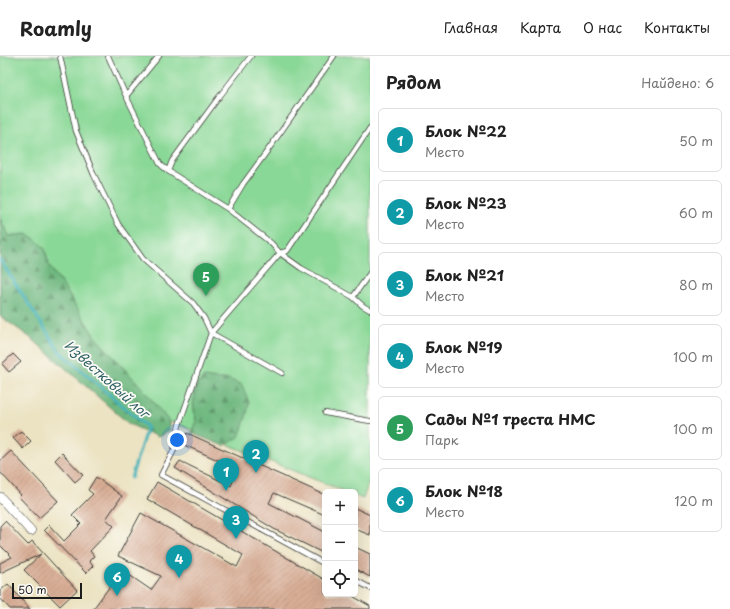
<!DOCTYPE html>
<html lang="ru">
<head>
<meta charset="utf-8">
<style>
	:root { --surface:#fff; --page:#f6f6f6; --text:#222; --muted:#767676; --line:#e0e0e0; --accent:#0b8043 }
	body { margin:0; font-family:"Playpen Sans",sans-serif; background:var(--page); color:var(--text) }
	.controls { position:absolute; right:12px; bottom:12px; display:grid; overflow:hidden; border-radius:6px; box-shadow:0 4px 16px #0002 }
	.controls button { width:36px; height:36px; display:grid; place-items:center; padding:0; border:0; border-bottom:1px solid var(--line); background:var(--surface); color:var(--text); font:20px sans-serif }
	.scale { position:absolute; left:12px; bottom:10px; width:70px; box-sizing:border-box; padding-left:4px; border:2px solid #1c1c1c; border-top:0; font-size:11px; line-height:14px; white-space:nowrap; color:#1c1c1c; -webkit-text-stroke:3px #fdfcf7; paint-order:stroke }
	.you { position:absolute; left:177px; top:384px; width:14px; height:14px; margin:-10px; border:3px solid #fff; border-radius:50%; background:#1a73e8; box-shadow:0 0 0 6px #1a73e833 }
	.badge { display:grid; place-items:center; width:26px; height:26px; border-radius:50%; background:var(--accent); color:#fff; font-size:13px; font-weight:700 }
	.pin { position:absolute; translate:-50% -33px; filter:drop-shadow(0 1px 2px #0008) }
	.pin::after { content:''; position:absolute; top:21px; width:14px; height:12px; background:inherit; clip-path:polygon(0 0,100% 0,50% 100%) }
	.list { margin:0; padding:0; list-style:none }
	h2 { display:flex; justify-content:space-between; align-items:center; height:52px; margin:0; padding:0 16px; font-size:17px }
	h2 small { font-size:13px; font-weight:400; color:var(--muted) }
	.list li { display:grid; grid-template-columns:26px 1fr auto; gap:12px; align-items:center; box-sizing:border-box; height:64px; margin:0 8px 8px; padding:0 8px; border:1px solid var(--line); border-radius:6px }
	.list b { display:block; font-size:15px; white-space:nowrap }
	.list p { margin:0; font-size:13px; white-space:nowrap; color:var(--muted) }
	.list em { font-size:13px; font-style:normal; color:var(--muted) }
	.icon { flex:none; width:22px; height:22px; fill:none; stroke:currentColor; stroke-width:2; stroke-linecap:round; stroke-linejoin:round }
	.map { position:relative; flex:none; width:370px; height:553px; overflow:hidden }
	header { display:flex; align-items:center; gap:24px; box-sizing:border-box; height:56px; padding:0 20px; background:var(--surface); border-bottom:1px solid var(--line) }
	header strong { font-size:19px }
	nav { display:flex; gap:22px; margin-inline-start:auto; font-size:14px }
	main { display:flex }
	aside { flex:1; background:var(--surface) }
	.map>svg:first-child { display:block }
</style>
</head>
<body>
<header>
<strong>Roamly</strong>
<nav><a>Главная</a><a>Карта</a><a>О нас</a><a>Контакты</a></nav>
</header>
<main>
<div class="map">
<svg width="370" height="553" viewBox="0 0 370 553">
	<defs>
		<pattern id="forest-firs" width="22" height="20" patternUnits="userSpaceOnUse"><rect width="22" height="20" fill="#6fb880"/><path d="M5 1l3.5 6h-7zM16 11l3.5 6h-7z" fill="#5a9568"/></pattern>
		<pattern id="building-hatch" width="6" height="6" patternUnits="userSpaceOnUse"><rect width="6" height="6" fill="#d8ad95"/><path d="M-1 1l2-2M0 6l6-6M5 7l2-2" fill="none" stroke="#b99480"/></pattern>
	</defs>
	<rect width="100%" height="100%" fill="#fdfcf7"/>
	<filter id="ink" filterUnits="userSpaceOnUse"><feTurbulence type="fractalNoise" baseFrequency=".025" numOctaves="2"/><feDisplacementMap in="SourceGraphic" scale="8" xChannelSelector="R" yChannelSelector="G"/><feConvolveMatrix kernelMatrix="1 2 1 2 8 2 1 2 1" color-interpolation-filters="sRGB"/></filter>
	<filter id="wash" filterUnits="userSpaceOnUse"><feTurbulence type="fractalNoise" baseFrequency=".012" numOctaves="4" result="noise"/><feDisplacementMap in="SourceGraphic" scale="16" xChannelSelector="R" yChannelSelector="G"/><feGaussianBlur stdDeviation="0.9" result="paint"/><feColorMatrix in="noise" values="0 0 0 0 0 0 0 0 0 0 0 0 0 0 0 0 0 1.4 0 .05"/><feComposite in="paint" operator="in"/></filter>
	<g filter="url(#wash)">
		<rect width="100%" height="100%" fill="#ece3c3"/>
		<path fill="#8ad897" stroke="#537a5a" d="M0,0H370V422L363,443L355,440V436H346L172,366L153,372L75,299L0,163Z"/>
		<path fill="url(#forest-firs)" stroke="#466a4e" d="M0,163L9,180L26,178L35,183L45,193L49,210L64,231L95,281L143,333L168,364L170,374L158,381L129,368L31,282L0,260Z
			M204,321L217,323H229L242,329L249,347L246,361L239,381L224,390L191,377L196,365L193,348L197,329Z"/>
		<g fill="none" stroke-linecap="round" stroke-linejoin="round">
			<path stroke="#44b4bb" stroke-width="3" d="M0,204L59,295L147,371L131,422"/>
		</g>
		<g id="blocks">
			<path fill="url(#building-hatch)" d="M13,298L21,306L9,316L2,308Z
				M21,375L31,385L23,393L13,382Z
				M187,377L325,439V459L274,437L269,447L325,476V498L274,473L175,412L180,405L231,430L238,413L182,388Z
				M11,395L58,445L39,462L19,441L21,439L0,416V405Z
				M62,397L83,419L75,426L55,404Z
				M96,421L122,440L106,463L114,470L90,495L94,500L89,505L93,510L86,517L44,474L49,469L64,485L81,468L72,459L93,438L88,434Z
				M157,426L325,524V538H349L370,550V553H93L122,514L151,534L161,520L118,500L141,457L237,511L243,499L147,443Z
				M355,452L370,459V479L355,473Z
				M5,465L28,489L32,485L77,534L60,550L24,514L41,498L0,517V507L12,501L0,489V470Z
				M355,491L370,498V521L355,513Z
				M8,528L30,553H10L0,542V535Z"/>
		</g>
	</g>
	<g filter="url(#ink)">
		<use href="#blocks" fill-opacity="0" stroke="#3b3a35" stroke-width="1"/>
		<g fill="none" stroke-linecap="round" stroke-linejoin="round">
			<defs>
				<path id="lane" d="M60,0L76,75L94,119L118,168L143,203L193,247L204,262L211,277L282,317
					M108,0L126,40L160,108L168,115L228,153L271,187L280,197L301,212L353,241L363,250L370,254
					M126,40L159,0
					M168,115L172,105L219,41L251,0
					M228,153L243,128L268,94L334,0
					M353,241L370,217
					M325,357L370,365
					M325,508L161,419L174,394L179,369L211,277L280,197L287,195L370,72
					M355,524L370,532"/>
				<path id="street" d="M0,441L31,475"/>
			</defs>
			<use href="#lane" stroke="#3b3a35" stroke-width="6"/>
			<use href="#street" stroke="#3b3a35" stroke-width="10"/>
			<use href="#lane" stroke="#fff" stroke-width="4.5"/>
			<use href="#street" stroke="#fff" stroke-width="9"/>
		</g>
	</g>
	<g text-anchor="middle" stroke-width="3.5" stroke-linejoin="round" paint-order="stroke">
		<g font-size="13" font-style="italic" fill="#2e6064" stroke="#fdfcf7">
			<text transform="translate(107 323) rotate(42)" y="5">Известковый лог</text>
		</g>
	</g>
</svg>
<div class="controls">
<button>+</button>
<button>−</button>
<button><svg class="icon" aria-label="locate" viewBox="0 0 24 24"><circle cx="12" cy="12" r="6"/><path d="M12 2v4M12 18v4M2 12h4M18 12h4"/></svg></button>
</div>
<div class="scale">50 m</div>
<div class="you"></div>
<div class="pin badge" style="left:226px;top:435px;background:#0f9aa8">1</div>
<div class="pin badge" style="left:256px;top:417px;background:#0f9aa8">2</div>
<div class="pin badge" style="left:236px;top:483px;background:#0f9aa8">3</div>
<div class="pin badge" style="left:179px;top:522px;background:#0f9aa8">4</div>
<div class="pin badge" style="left:206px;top:240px;background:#2e9e5b">5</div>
<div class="pin badge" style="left:117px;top:540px;background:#0f9aa8">6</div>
</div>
<aside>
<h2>Рядом<small>Найдено: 6</small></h2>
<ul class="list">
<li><span class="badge" style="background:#0f9aa8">1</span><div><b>Блок №22</b><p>Место</p></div><em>50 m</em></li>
<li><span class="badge" style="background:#0f9aa8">2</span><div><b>Блок №23</b><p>Место</p></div><em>60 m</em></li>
<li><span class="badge" style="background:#0f9aa8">3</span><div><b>Блок №21</b><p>Место</p></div><em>80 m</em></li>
<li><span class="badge" style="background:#0f9aa8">4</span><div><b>Блок №19</b><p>Место</p></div><em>100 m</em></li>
<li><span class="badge" style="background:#2e9e5b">5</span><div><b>Сады №1 треста НМС</b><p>Парк</p></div><em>100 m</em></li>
<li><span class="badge" style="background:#0f9aa8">6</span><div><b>Блок №18</b><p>Место</p></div><em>120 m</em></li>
</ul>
</aside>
</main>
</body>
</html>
